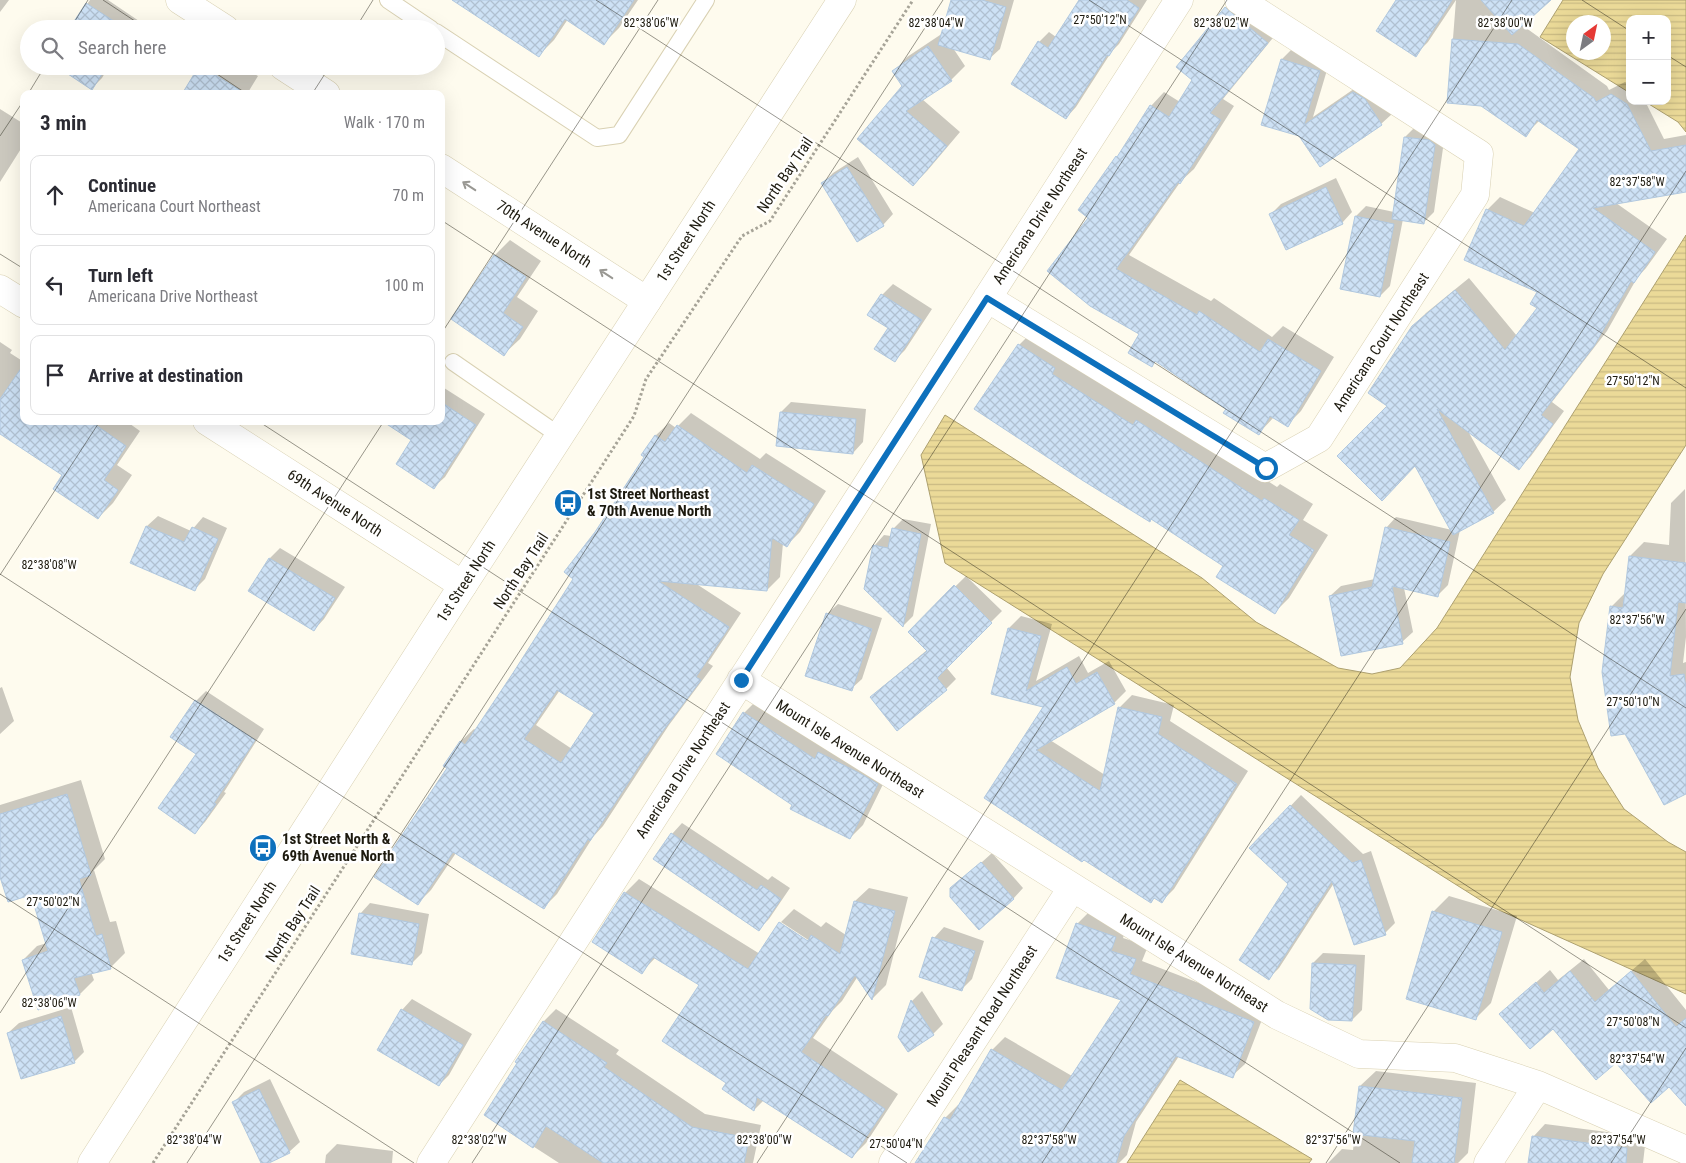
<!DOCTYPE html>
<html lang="en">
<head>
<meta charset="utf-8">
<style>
	:root { --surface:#fff; --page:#f2f2f3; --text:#2b2b33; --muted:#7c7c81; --line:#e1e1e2 }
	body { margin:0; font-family:"Roboto Condensed",sans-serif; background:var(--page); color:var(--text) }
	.controls { position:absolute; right:15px; top:15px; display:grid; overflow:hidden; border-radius:10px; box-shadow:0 5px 20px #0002 }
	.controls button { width:45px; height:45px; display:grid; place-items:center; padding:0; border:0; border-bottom:1px solid var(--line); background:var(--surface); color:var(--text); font:25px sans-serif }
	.compass { position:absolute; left:1566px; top:15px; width:45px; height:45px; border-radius:50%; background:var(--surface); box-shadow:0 5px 20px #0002; rotate:33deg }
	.stop { position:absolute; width:15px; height:15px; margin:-11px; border:4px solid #0d70bc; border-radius:50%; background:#fff }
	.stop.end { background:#0d70bc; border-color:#fff; box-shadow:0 1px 5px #0008 }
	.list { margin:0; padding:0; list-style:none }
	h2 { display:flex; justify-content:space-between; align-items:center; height:65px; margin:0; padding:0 20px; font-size:21px }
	h2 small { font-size:16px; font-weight:400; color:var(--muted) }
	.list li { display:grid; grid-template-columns:32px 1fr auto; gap:15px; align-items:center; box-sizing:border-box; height:80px; margin:0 10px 10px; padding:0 10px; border:1px solid var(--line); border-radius:10px }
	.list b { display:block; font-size:19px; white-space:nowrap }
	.list p { margin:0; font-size:16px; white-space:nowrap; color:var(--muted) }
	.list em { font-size:16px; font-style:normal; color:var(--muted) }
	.icon { flex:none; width:28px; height:28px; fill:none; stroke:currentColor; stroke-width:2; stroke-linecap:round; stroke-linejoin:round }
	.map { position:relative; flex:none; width:1686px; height:1163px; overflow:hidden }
	.search { position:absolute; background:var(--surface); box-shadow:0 5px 20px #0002; left:20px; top:20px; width:425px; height:55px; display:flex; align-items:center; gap:12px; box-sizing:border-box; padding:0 18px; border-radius:28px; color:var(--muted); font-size:19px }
	.panel { position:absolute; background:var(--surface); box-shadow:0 5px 20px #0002; left:20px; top:90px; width:425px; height:335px; border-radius:10px }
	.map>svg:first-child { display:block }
</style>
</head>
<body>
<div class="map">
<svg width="1686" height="1163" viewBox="0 0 1686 1163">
	<defs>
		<pattern id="water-rules" width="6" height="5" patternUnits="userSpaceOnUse" patternTransform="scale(1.25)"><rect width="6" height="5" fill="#ebda98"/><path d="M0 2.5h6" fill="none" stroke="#c9ba82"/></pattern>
		<pattern id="building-cross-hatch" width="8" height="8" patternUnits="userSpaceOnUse" patternTransform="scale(1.25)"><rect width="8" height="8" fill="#cde1f5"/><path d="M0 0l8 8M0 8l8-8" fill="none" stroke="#b0c0d1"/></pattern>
	</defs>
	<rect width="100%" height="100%" fill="#fefbee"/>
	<path fill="url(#water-rules)" stroke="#ada06f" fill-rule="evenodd" d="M1563,0H1686V132L1678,122L1644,101H1667V19H1630V93L1540,37ZM1574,22H1604V52H1574Z
		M1686,235V445L1603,574L1579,623L1570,677L1578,720L1598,768L1624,809L1668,842L1686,852V994L1490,906L945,563L921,455L945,415L1202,578L1256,622L1338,668L1372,674L1400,668L1437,628Z
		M1180,1080L1312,1159L1309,1163H1127Z"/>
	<path fill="#0003" fill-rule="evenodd" d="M0,0H9L0,12Z
		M90,0H108L139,21L134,29H70Z
		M454,0H638L619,28L604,43L568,19L554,40L539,55Z
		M952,0H1014L1000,49L989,59L953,48L965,66L951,80L922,99L960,132L927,171L913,185L859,139L904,86L894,71L907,57L943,33Z
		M1080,0H1147L1119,44L1112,51L1076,107L1066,118L1039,42L1049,32L1056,37Z
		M1234,0L1281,28L1223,99L1234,106L1194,169L1181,181L1129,255L1211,301L1214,298L1272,337L1283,326L1334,357L1301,411L1287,425L1274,417L1259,433L1228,408L1156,361L1151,365L1141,333L1090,218L1080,210L1122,152L1151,106L1164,92L1180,102L1193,80L1226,8Z
		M1398,0H1456L1428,42L1415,55Z
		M1456,0H1549L1522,25L1607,86L1609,90L1625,82L1630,85V101H1645L1664,139L1686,135V190L1616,203L1667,239L1646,268L1637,278L1607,331L1552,402L1564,411L1531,456L1519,469L1468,431L1506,500L1493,512L1460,530L1448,585L1438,595L1404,588L1413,632L1402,642L1330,596L1341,586L1375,579L1386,528L1396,517L1452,530L1389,406L1413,326L1426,313L1469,278L1517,336L1539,308V291L1487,210L1500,197L1535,213L1580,149L1540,120L1525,135L1482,105L1448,102Z
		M1292,49L1330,60L1313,117L1364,82L1392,114L1381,124L1300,135L1282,59Z
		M58,66H109L102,78L92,88Z
		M201,66H241L258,76L247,94H184Z
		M0,109L24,124V144L0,182Z
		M1415,127L1445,134L1434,212L1424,222L1403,219L1390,286L1380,296L1356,216L1366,206L1394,212L1405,137Z
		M858,157L893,214L883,225L823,183L833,173Z
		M1336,178L1352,212L1342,223L1271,214L1281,204Z
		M510,240L541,261L517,297L538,311L520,339L504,354L494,256Z
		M893,284L932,309L905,350L895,360L889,328L869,315L882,295Z
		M1034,330L1277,487L1280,484L1313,504L1303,520L1328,535L1289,598L1274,613L1224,566L1019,345Z
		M0,342L12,350L10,353L24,362V421H126L140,431L117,465L132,475L113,503L98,518L64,475L0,433Z
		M441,386L485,414L445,477L434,487L413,440L441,421Z
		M791,402L866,409L863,442L853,453L781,412Z
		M691,413L760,459L766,453L826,491L800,532L787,545L783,543L780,577L767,590L695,583L741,613L708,663L713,666L669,725L603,826L593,837L557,894L544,907L456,853L431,890L418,903L449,768L460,742L474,729L476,730L575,578L596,532L646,457L655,436L669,423L676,428ZM560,690L596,713L572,749L536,725Z
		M1685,489L1686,637L1683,663L1686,662V792L1611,607L1625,593L1630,556L1644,542L1669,545L1671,503Z
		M158,516L191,531L203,517L227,528L205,579L194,590L131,562L147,526Z
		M903,519L931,524L913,616L903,626L874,546L884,535L891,536L893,529Z
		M280,548L345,587L324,619L314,630L249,591L270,558Z
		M966,576L1002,611L946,667L956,679L946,689L872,697L882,687L927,650L909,632Z
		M838,604L882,618L862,679L851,689L827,614Z
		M1021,616L1052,624L1036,681L1079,656L1088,673L1109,661L1126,691L1114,703L1050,740L1105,775L1120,707L1132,695L1174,705L1170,721L1248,771L1174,889L1162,901L986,797L1045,707L992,693L1009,628Z
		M2,687L14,721L0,734V688Z
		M206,691L264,729L224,792L226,793L205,822L195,833L198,754L196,701Z
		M757,700L890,770L863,825L850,838L794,804L744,713Z
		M81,780L105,859L94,870L110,922L116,921L125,953L111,967L91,972L94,980L80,994L23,960L37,946L47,943L32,893L0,873V805Z
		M1301,795L1363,854L1371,851L1395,923L1385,933L1334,883L1279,968L1269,978L1290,884L1251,848Z
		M682,823L768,880L772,876L790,888L769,919L759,929L672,834Z
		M992,853L1023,888L1013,899L960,882Z
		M639,879L760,954L780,923L794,909L821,927L826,922L846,935L855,901L869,888L908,897L886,985L873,998L858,976L842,1001L833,1010L813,1038L898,1094L866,1143L852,1157L764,1100L754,1110L728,1082L701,985L656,957L642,972L625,893ZM781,922L813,943L812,945L781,925Z
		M1449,896L1517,916L1491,1003L1475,1019L1408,998L1434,911Z
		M370,903L429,914L422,953L412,963L360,914Z
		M1090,911L1128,924L1123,938L1148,946L1142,961L1266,1009L1245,1064L1232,1076L1179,1056L1136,1122L1127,1155L1119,1163H916L945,1118L958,1105L959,1106L992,1050L1005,1037L1072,1076L1123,999L1077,924Z
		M944,927L984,941L972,979L961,990L934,938Z
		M1323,953L1365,955L1362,1010L1352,1020L1313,963Z
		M1584,959L1609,990L1645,959L1686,1010V1104L1669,1086L1616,1061L1554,1027L1501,1014L1550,970L1558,980Z
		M922,991L943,1024L933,1034L899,1037L912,1001Z
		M412,999L472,1034L449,1075L439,1085L402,1010Z
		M71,1007L84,1052L74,1062L8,1033L19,1023Z
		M556,1009L619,1050L616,1054L705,1114L761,1125L753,1163H559L485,1115L544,1021Z
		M1376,1071L1476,1083L1468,1153L1458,1163H1328L1342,1149L1353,1150L1360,1086Z
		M270,1079L300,1142L289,1152L263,1163L234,1102L244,1092Z
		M1545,1124L1646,1137L1643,1163H1529L1533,1137Z
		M337,1144L393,1151L392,1163H325L326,1155Z"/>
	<path fill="url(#building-cross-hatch)" stroke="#b1c8df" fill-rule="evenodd" d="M452,0H634L604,45L565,19L539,57Z
		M951,0H982L1006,7L990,60L938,45Z
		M1079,0H1127L1139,8L1109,56L1107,55L1066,119L1011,84L1038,41L1048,48Z
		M1396,0H1452L1416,57L1376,31Z
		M1481,0H1551L1512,35Z
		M86,3L126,29H69Z
		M1225,7L1268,43L1210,113L1221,120L1180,184L1178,182L1116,269L1197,315L1199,311L1260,352L1268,339L1321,371L1288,427L1270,416L1259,435L1223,413L1226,409L1155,361L1152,367L1128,353L1139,334L1090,306L1047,271L1088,218L1078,210L1116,156L1117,157L1150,105L1169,117L1192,80L1176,67Z
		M1452,39L1518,44L1594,98L1596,102L1611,94L1627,104L1651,151L1686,145V192L1593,208L1655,252L1634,283L1631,281L1594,346L1541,415L1553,424L1519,470L1437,409L1494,513L1453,535L1415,466L1382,501L1337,456L1387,406L1368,393L1412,326L1455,290L1505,350L1537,308L1530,304L1537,292L1464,260L1486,209L1524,226L1579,149L1537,120L1526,137L1481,106L1447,103Z
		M928,46L952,81L906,111L947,146L913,186L857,139L902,86L892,71Z
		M1281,59L1320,71L1304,125L1353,92L1365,99L1382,125L1320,167L1299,136L1261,125Z
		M56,66H107L92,90Z
		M199,66H201L246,94H182Z
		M1404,137L1429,140L1435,145L1424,224L1392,219Z
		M847,167L884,226L857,242L821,183Z
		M1326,187L1343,224L1286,250L1269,214Z
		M1355,216L1394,224L1380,297L1340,289Z
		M494,255L526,277L503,313L523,327L504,356L451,319Z
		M881,294L922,320L895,362L874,349L888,328L867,315Z
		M1018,344L1055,368L1052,374L1133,425L1136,420L1262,501L1264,498L1299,520L1289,535L1314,550L1275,614L1216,577L1223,566L1151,519L1150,522L1082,480L974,409Z
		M24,364V421H90L126,446L104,480L118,490L98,519L53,489L62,475L0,434V399Z
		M441,402L476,425L434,489L396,464L411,440L382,421H441Z
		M780,412L856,419L853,454L776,446Z
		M677,425L747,473L752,465L814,504L787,547L772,538L767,591L658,581L729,627L696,677L701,680L656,740L590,841L588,839L544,909L453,852L418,905L374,877L447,768L443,766L460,741L465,745L513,673L573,579L564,572L595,532L644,457L641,455L655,435L665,442ZM557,690L594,713L561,763L524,739Z
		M146,526L184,542L192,527L218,539L195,591L130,563Z
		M1385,527L1450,542L1438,597L1392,586L1403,644L1341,656L1329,596L1372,587Z
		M892,528L921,534L903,627L864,589L873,545L888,548Z
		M1629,556L1686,563V603L1678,602L1670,676L1684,674L1686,688V794L1664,805L1625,734L1611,736L1602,672L1610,606L1623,608Z
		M269,558L335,598L314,631L248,591Z
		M954,585L992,623L937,678L947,690L897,731L870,697L927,651L908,632Z
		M826,613L872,629L852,691L805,676Z
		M1008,628L1041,636L1026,691L1067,667L1076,684L1097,672L1115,704L1036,750L1100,791L1118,707L1162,717L1158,734L1237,784L1162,903L1154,898L1151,903L1084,860L1082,862L984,798L1043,707L991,694Z
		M195,700L255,740L214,803L216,804L195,834L158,808L196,754L170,737Z
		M743,712L815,759L818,752L861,774L878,784L850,839L790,809L792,805L716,754Z
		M67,794L91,875L79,879L96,936L102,934L111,969L74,978L80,995L38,1010L22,960L48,951L31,895L8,902L0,877V814Z
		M1290,805L1352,863L1361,860L1386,935L1354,945L1332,881L1269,980L1239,960L1288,884L1249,848Z
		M671,833L757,890L761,885L781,899L759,931L653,859Z
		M981,862L1014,899L979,930L950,897V888Z
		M624,892L748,969L779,922L808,941L811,935L840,954L854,901L895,911L872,1000L855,975L828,1016L826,1015L801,1052L885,1109L852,1158L757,1097L754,1111L722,1089L726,1083L662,1041L699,985L653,957L642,974L592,942Z
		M1432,911L1502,932L1476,1020L1406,999Z
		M359,913L419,924L412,965L351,954Z
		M1076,923L1116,937L1111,951L1136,959L1130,974L1254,1022L1233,1078L1176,1056L1124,1136L1116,1163H915L944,1117L950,1120L991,1049L1062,1090L1121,1000L1056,978Z
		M932,937L975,951L962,991L919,977Z
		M1312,963L1356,965L1352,1021L1328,1020L1310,1009Z
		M1570,971L1595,1002L1631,971L1676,1027L1686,1018V1106L1669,1087L1651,1103L1616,1063L1596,1080L1553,1029L1530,1049L1499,1014L1536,982L1544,993Z
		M911,1000L934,1035L908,1052L898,1037Z
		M401,1009L463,1045L439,1086L377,1050Z
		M61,1016L75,1063L21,1079L7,1033Z
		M543,1021L607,1063L604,1067L692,1127L749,1138L744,1163H603L546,1126L533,1148L484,1115L517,1063L515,1062Z
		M1359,1086L1462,1098L1454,1163H1412L1415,1141L1353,1134Z
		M259,1089L290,1153L269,1163H261L232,1102Z
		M1532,1136L1627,1148L1626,1163H1528Z"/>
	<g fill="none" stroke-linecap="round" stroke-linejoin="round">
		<defs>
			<path id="lane" d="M388,0L431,29
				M436,32L597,138L619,135L706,0
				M453,362L560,436"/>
			<path id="street" d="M180,0L225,29
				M283,66L326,94
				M441,168L647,301
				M0,289L24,304
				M987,298L1265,468L1319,438L1475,195L1479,154L1239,0
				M207,421L463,585
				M741,680L1277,1015L1359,1054L1455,1058L1538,1085L1686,1150
				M431,1163L1179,0
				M893,1163L1072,888
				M1488,1163L1538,1085"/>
			<path id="secondary" d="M92,1163L463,585L842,0"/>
		</defs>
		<use href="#lane" stroke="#d9d1b3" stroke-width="18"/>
		<use href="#street" stroke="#d9d1b3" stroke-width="29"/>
		<use href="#secondary" stroke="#d9d1b3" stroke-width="29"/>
		<path stroke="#a6a397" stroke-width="3" stroke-dasharray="2.5 2.5" stroke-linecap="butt" d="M153,1163L634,416L646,379L742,236L770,221L913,0"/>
		<use href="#lane" stroke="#fff" stroke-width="16"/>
		<use href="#street" stroke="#fff" stroke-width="28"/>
		<use href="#secondary" stroke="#fff" stroke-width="28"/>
	</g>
	<defs><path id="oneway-shaft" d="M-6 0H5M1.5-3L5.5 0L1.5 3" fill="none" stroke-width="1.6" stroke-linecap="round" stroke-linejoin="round" transform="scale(1.25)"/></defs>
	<g stroke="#999893">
		<use href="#oneway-shaft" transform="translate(469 186) rotate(-147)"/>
		<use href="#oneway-shaft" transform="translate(606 274) rotate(-147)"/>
	</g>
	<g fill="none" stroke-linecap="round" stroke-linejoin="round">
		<path stroke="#0d70bc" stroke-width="6" d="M741,680L987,298L1266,468"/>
	</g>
	<path fill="none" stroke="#1d1a0f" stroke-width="1" stroke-opacity="0.45" d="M103,0L147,29M596,0L1686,708M1089,0L1686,388M1582,0L1630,31M70,29L88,0M355,29L373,0M1667,55L1686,67M205,66L247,94M28,94L45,66M312,94L330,66M0,136L24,100M441,220L1686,1028M0,254L24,269M441,334L658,0M258,421L1400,1163M0,574L907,1163M0,575L100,421M0,894L414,1163M0,1013L384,421M187,1163L943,0M472,1163L1227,0M757,1163L1512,0M1042,1163L1686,171M1326,1163L1686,609M1611,1163L1686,1048"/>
	<defs>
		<symbol id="bus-disc" viewBox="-11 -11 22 22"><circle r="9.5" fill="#0d70bc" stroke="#fff"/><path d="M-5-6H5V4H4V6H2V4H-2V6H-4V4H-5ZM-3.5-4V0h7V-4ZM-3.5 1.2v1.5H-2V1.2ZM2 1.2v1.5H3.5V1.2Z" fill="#fff"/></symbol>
	</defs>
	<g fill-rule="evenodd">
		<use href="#bus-disc" x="552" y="487" width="32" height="32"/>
		<use href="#bus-disc" x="247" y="832" width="32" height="32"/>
	</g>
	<g text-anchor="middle" stroke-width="5" stroke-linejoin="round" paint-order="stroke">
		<g font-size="15" fill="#1d1a0f" stroke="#fff">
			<text transform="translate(785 175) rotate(-56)" y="5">North Bay Trail</text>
			<text transform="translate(1040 216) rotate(-57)" y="5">Americana Drive Northeast</text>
			<text transform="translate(544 234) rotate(33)" y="5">70th Avenue North</text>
			<text transform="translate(686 241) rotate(-57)" y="5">1st Street North</text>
			<text transform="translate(1381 342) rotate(-57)" y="5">Americana Court Northeast</text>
			<text transform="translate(335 503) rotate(33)" y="5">69th Avenue North</text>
			<text transform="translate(521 571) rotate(-57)" y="5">North Bay Trail</text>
			<text transform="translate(466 581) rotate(-57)" y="5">1st Street North</text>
			<text transform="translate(850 749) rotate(32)" y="5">Mount Isle Avenue Northeast</text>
			<text transform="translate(683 770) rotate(-57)" y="5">Americana Drive Northeast</text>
			<text transform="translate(247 922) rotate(-57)" y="5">1st Street North</text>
			<text transform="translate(293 924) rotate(-57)" y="5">North Bay Trail</text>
			<text transform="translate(1194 963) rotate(32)" y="5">Mount Isle Avenue Northeast</text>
			<text transform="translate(982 1026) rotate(-57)" y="5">Mount Pleasant Road Northeast</text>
		</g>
		<g font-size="15" font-weight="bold" fill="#1d1a0f" stroke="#fff" text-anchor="start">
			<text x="587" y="499">1st Street Northeast<tspan x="587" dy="17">&amp; 70th Avenue North</tspan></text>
			<text x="282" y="844">1st Street North &amp;<tspan x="282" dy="17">69th Avenue North</tspan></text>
		</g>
	</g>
	<g font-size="12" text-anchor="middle" fill="#1d1a0f" stroke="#fff" stroke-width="5" stroke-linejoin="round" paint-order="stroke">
		<text x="1100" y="24">27°50'12"N</text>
		<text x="651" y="27">82°38'06"W</text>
		<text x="936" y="27">82°38'04"W</text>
		<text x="1221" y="27">82°38'02"W</text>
		<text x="1505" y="27">82°38'00"W</text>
		<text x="1637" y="186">82°37'58"W</text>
		<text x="1633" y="385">27°50'12"N</text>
		<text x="49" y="569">82°38'08"W</text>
		<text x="1637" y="624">82°37'56"W</text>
		<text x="1633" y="706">27°50'10"N</text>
		<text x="53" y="906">27°50'02"N</text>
		<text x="49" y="1007">82°38'06"W</text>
		<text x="1633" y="1026">27°50'08"N</text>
		<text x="1637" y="1063">82°37'54"W</text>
		<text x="194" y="1144">82°38'04"W</text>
		<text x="479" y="1144">82°38'02"W</text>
		<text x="764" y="1144">82°38'00"W</text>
		<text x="1049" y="1144">82°37'58"W</text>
		<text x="1333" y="1144">82°37'56"W</text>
		<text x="1618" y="1144">82°37'54"W</text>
		<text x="896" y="1148">27°50'04"N</text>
	</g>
</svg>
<div class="controls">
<button>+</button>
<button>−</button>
</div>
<svg class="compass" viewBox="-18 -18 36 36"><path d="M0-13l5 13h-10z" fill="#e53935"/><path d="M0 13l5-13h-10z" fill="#7c7c81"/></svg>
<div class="stop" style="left:1266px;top:468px"></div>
<div class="stop end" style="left:741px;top:680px"></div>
<div class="search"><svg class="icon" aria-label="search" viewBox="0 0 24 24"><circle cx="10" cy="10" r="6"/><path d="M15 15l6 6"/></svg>Search here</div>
<section class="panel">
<h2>3 min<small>Walk · 170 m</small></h2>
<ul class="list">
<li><svg class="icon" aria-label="ahead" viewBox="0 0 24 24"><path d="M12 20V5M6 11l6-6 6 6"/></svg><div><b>Continue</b><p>Americana Court Northeast</p></div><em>70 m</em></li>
<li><svg class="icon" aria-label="left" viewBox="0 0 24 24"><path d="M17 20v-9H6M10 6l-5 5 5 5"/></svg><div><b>Turn left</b><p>Americana Drive Northeast</p></div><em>100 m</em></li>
<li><svg class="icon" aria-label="arrive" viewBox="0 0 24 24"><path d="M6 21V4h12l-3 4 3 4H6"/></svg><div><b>Arrive at destination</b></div></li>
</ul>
</section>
</div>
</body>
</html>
